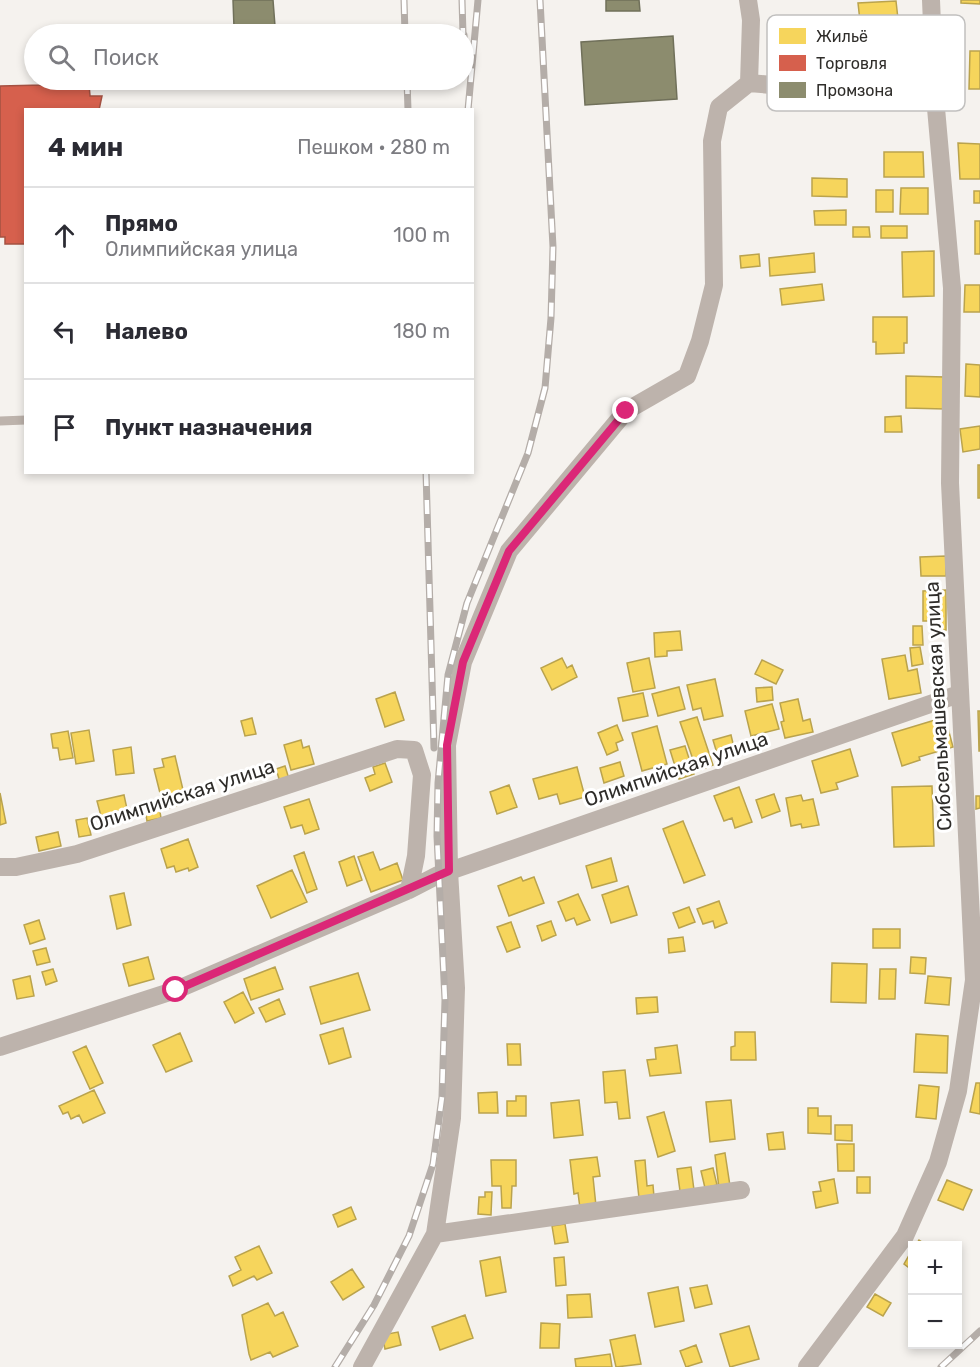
<!DOCTYPE html>
<html lang="ru">
<head>
<meta charset="utf-8">
<style>
	:root { --surface:#fff; --page:#f2f2f3; --text:#2b2b33; --muted:#7c7c81; --line:#e1e1e2 }
	body { margin:0; font-family:Rubik,sans-serif; background:var(--page); color:var(--text) }
	.controls { position:absolute; right:18px; bottom:18px; display:grid; overflow:hidden; border-radius:0px; box-shadow:0 3px 9px #0003 }
	.controls button { width:54px; height:54px; display:grid; place-items:center; padding:0; border:0; border-bottom:2px solid var(--line); background:var(--surface); color:var(--text); font:30px sans-serif }
	.stop { position:absolute; width:18px; height:18px; margin:-14px; border:4px solid #db2777; border-radius:50%; background:#fff }
	.stop.end { background:#db2777; border-color:#fff; box-shadow:0 2px 6px #0008 }
	.list { margin:0; padding:0; list-style:none }
	h2 { display:flex; justify-content:space-between; align-items:center; height:78px; margin:0; padding:0 24px; font-size:26px }
	h2 small { font-size:20px; font-weight:400; color:var(--muted) }
	.list li { display:grid; grid-template-columns:39px 1fr auto; gap:18px; align-items:center; box-sizing:border-box; height:96px; padding:0 24px; border-top:2px solid var(--line) }
	.list b { display:block; font-size:22px; white-space:nowrap }
	.list p { margin:0; font-size:20px; white-space:nowrap; color:var(--muted) }
	.list em { font-size:20px; font-style:normal; color:var(--muted) }
	.icon { flex:none; width:33px; height:33px; fill:none; stroke:currentColor; stroke-width:2; stroke-linecap:round; stroke-linejoin:round }
	.map { position:relative; flex:none; width:980px; height:1367px; overflow:hidden }
	.search { position:absolute; background:var(--surface); box-shadow:0 3px 9px #0003; left:24px; top:24px; width:450px; height:66px; display:flex; align-items:center; gap:15px; box-sizing:border-box; padding:0 21px; border-radius:33px; color:var(--muted); font-size:22px }
	.panel { position:absolute; background:var(--surface); box-shadow:0 3px 9px #0003; left:24px; top:108px; width:450px; height:366px; border-radius:0px }
	.map>svg:first-child { display:block }
</style>
</head>
<body>
<div class="map">
<svg width="980" height="1367" viewBox="0 0 980 1367">
	<rect width="100%" height="100%" fill="#f5f2ee"/>
	<path fill="#f6d55c" stroke="#baa34d" stroke-width="1.5" d="M961,0H980V4L961,3Z
		M896,1L898,19L860,21L858,3Z
		M970,51H980V89H969Z
		M958,143L980,144V179H960Z
		M884,152H923L924,177H884Z
		M812,178L847,179V197L812,196Z
		M901,188H928V214H900Z
		M876,190H893V212H876Z
		M974,191H980V203H974Z
		M846,210V225H815L814,211Z
		M975,221H980V254H975Z
		M881,226H907V238H881Z
		M853,227H869L870,237H853Z
		M934,251V296L903,297L902,252Z
		M814,253L815,272L770,276L769,258Z
		M759,254L760,266L741,268L740,256Z
		M822,284L824,300L782,305L780,289Z
		M965,285H980V312H964Z
		M873,317H907V343H904V353L876,354V342H873Z
		M966,364L980,365V397L965,396Z
		M906,376L945,377V409L906,408Z
		M901,416L902,432H885V417Z
		M980,426V449L963,452L960,429Z
		M978,465H980V498H978Z
		M946,556V576H921L920,557Z
		M946,590V630H938V621H923V591Z
		M913,626H922L923,645H913Z
		M680,631L682,650L667,651V656L655,657L654,633Z
		M920,647L923,664L912,666L910,648Z
		M905,655L908,671L917,669L921,693L889,699L882,659Z
		M562,658L567,668L572,665L577,677L552,690L541,668Z
		M649,658L655,688L633,692L627,663Z
		M762,660L783,670L776,684L755,674Z
		M715,679L723,716L704,720L701,708L693,710L687,685Z
		M679,687L685,709L658,716L652,694Z
		M772,687L773,700L757,702L756,688Z
		M395,692L404,720L385,727L376,699Z
		M643,693L648,716L623,721L618,698Z
		M798,699L803,721L810,719L813,732L785,738L781,722L784,721L780,703Z
		M772,704L779,729L751,736L745,711Z
		M978,711H980V751H979Z
		M697,717L713,765L697,771L680,722Z
		M945,717L953,747L919,757L920,760L902,766L892,733Z
		M252,718L256,734L245,736L241,721Z
		M617,725L623,740L616,743L618,750L607,755L598,733Z
		M657,726L667,764L642,771L632,733Z
		M89,730L94,761L76,764L71,733Z
		M68,731L73,758L60,760L58,748H53L51,734Z
		M731,735L736,756L719,760L713,740Z
		M301,740L303,748L309,746L314,764L291,770L284,745Z
		M685,746L694,774L679,779L670,750Z
		M131,747L134,773L116,775L113,750Z
		M850,749L858,776L836,783L838,789L821,793L812,761Z
		M175,756L184,794L177,796L179,805L164,809L154,769L164,767L162,759Z
		M620,762L624,776L604,783L600,768Z
		M385,763L392,782L370,791L365,778L375,774L373,767Z
		M285,766L289,779L280,782L276,769Z
		M577,767L585,797L560,804L557,794L539,799L533,779Z
		M509,785L517,807L497,814L490,792Z
		M932,786L934,846L894,847L892,787Z
		M739,787L752,822L735,828L732,818L724,821L714,796Z
		M0,793L6,823L0,825Z
		M774,794L780,811L762,818L756,800Z
		M124,795L127,809L101,816L97,801Z
		M801,795L803,801L813,799L819,825L802,828L801,824L791,826L786,798Z
		M976,796H980V808L976,809Z
		M309,799L319,829L305,834L302,825L291,828L284,807Z
		M158,800L161,818L147,821L144,802Z
		M87,818L91,835L79,837L76,820Z
		M683,821L705,875L684,883L663,829Z
		M58,832L61,846L39,851L36,837Z
		M188,839L198,867L189,871L188,868L176,872L174,866L167,868L161,849Z
		M304,852L317,889L307,893L294,856Z
		M373,852L380,870L397,863L403,880L371,892L358,857Z
		M354,856L362,880L347,886L339,862Z
		M611,858L617,881L592,888L586,866Z
		M292,870L307,902L271,918L257,886Z
		M521,877L523,881L534,877L544,903L509,916L498,886Z
		M628,886L637,915L611,923L602,895Z
		M124,893L131,925L117,929L110,896Z
		M578,894L590,920L577,925L574,918L566,921L558,902Z
		M719,901L727,923L715,928L713,921L703,924L697,909Z
		M689,907L695,922L679,928L673,913Z
		M39,920L45,939L30,944L24,925Z
		M551,921L556,935L542,941L537,926Z
		M511,922L520,947L507,952L497,927Z
		M873,929H900V948H873Z
		M683,937L685,951L669,953L668,939Z
		M46,948L50,962L37,965L33,951Z
		M148,957L154,979L129,986L123,964Z
		M911,957L926,958L925,974L910,973Z
		M832,963L867,964L866,1003L831,1002Z
		M275,967L283,989L251,1000L244,979Z
		M53,969L57,981L46,985L42,972Z
		M880,969H896L895,999H879Z
		M358,973L370,1010L321,1024L310,987Z
		M30,976L34,996L17,999L13,980Z
		M928,976L951,978L949,1005L925,1003Z
		M243,992L254,1013L235,1023L224,1002Z
		M657,997L658,1012L637,1014L636,998Z
		M279,999L285,1014L266,1022L259,1008Z
		M343,1028L351,1057L329,1064L320,1035Z
		M735,1032H755L756,1060H731V1047L735,1046Z
		M180,1033L192,1061L166,1072L153,1045Z
		M916,1034L948,1036L947,1073L914,1072Z
		M507,1044H520L521,1065H508Z
		M677,1045L681,1073L650,1076L647,1060L656,1059L655,1048Z
		M86,1046L103,1083L90,1089L73,1052Z
		M625,1070L630,1118L619,1119L617,1102L605,1103L603,1072Z
		M976,1083H980V1114L970,1112Z
		M919,1085L939,1087L936,1119L916,1117Z
		M94,1090L105,1113L83,1123L79,1115L71,1119L68,1112L63,1114L59,1106Z
		M497,1092L498,1113H479L478,1093Z
		M516,1096H526V1116H507V1101H516Z
		M579,1100L583,1135L554,1138L551,1103Z
		M731,1100L735,1139L710,1142L706,1102Z
		M808,1108H818V1116H831V1134L808,1133Z
		M664,1112L675,1151L658,1157L647,1117Z
		M835,1125H852V1141L835,1140Z
		M783,1132L785,1149L769,1150L767,1134Z
		M837,1144H854V1171H838Z
		M725,1153L730,1186L719,1188L715,1155Z
		M597,1157L600,1176L593,1177L596,1206L580,1208L578,1193L574,1194L570,1160Z
		M491,1160H516V1186H512L511,1208H502L501,1186H492Z
		M645,1160L647,1186L653,1185L654,1197L639,1198L635,1161Z
		M691,1167L694,1190L680,1191L677,1169Z
		M713,1168L717,1185L705,1188L701,1171Z
		M857,1177H870V1193H857Z
		M834,1179L838,1203L816,1208L813,1192L821,1191L819,1182Z
		M947,1180L972,1190L963,1210L938,1200Z
		M485,1192H492L491,1215L478,1214L479,1197H485Z
		M351,1207L356,1219L338,1227L333,1215Z
		M565,1224L568,1242L555,1244L552,1226Z
		M919,1240L928,1246H915Z
		M259,1246L272,1273L257,1280L254,1276L233,1286L229,1276L241,1270L235,1257Z
		M912,1250V1270L904,1264Z
		M500,1257L506,1292L486,1296L480,1261Z
		M564,1257L566,1285L556,1286L554,1258Z
		M352,1269L364,1287L343,1300L331,1282Z
		M707,1285L712,1304L695,1308L690,1288Z
		M678,1287L684,1321L655,1327L648,1293Z
		M590,1294L592,1317L568,1318L567,1295Z
		M875,1294L891,1303L883,1316L867,1307Z
		M268,1303L275,1316L283,1312L298,1346L273,1357L270,1352L251,1360L249,1354L242,1315Z
		M465,1315L473,1338L440,1350L432,1327Z
		M541,1323L560,1324L559,1348H540Z
		M749,1326L759,1359L730,1367L720,1334Z
		M398,1332L401,1345L385,1349L382,1335Z
		M635,1335L641,1364L616,1367L610,1340Z
		M696,1345L702,1362L686,1367L680,1351Z
		M610,1354L612,1367H576L575,1359Z"/>
	<path fill="#d6604d" stroke="#a45142" stroke-width="1.5" d="M70,27L75,28L78,34H60V30L63,28Z
		M43,80H78V84H89L90,96H102L99,110H26V244H5V237H0V86L43,85Z"/>
	<path fill="#8c8c6e" stroke="#70705a" stroke-width="1.5" d="M233,0H273L275,26L234,28Z
		M606,0H639L640,11H606Z
		M673,36L677,99L585,105L581,42Z"/>
	<g fill="none" stroke-linecap="round" stroke-linejoin="round">
		<path stroke="#bdb3ac" stroke-width="9" d="M0,421L26,420"/>
		<path stroke="#bdb3ac" stroke-width="18" d="M749,83L877,94L935,97
			M0,867H16L77,854L397,749L414,750L422,775L416,856L409,890
			M0,1047L176,990L409,890L438,875L959,694
			M435,1234L452,1118L456,988L449,871L447,745L463,662L509,551L626,411L687,376L700,341L714,285L712,141L719,107L749,83L751,20L748,0
			M362,1367L435,1234L741,1190
			M807,1367L905,1236L938,1162L958,1091L974,980L950,483L952,288L935,97L931,0"/>
		<defs>
			<path id="rail" d="M404,0L405,34
				M462,0L463,34
				M464,35L465,71
				M407,80L408,110
				M468,110L478,0
				M426,472L434,748
				M335,1367L374,1305L409,1236L433,1164L442,1097L445,1000L437,836L438,783L448,675L467,603L528,453L545,388L551,318L553,247L540,0
				M941,1367L980,1331"/>
		</defs>
		<use href="#rail" stroke="#b4ada8" stroke-width="7"/>
		<use href="#rail" stroke="#fff" stroke-width="4.5" stroke-dasharray="14" stroke-linecap="butt"/>
	</g>
	<g fill="none" stroke-linecap="round" stroke-linejoin="round">
		<path stroke="#db2777" stroke-width="8" d="M176,990L449,871L447,745L463,662L509,551L626,411"/>
	</g>
	<g text-anchor="middle" stroke-width="6" stroke-linejoin="round" paint-order="stroke">
		<g font-size="20" fill="#2f2d2a" stroke="#fff">
			<text transform="translate(938 706) rotate(-93)" y="7">Сибсельмашевская улица</text>
			<text transform="translate(676 769) rotate(-19)" y="7">Олимпийская улица</text>
			<text transform="translate(182 795) rotate(-18)" y="7">Олимпийская улица</text>
		</g>
	</g>
	<rect x="767" y="15" width="198" height="96" rx="9" fill="#fff" stroke="#c1c0bf" stroke-width="1.5"/>
	<rect x="779" y="28" width="27" height="16" fill="#f6d55c"/>
	<rect x="779" y="55" width="27" height="16" fill="#d6604d"/>
	<rect x="779" y="82" width="27" height="16" fill="#8c8c6e"/>
	<g font-size="16" fill="#2f2d2a">
		<text x="816" y="42">Жильё</text>
		<text x="816" y="69">Торговля</text>
		<text x="816" y="96">Промзона</text>
	</g>
</svg>
<div class="controls">
<button>+</button>
<button>−</button>
</div>
<div class="stop" style="left:176px;top:990px"></div>
<div class="stop end" style="left:626px;top:411px"></div>
<div class="search"><svg class="icon" aria-label="search" viewBox="0 0 24 24"><circle cx="10" cy="10" r="6"/><path d="M15 15l6 6"/></svg>Поиск</div>
<section class="panel">
<h2>4 мин<small>Пешком · 280 m</small></h2>
<ul class="list">
<li><svg class="icon" aria-label="ahead" viewBox="0 0 24 24"><path d="M12 20V5M6 11l6-6 6 6"/></svg><div><b>Прямо</b><p>Олимпийская улица</p></div><em>100 m</em></li>
<li><svg class="icon" aria-label="left" viewBox="0 0 24 24"><path d="M17 20v-9H6M10 6l-5 5 5 5"/></svg><div><b>Налево</b></div><em>180 m</em></li>
<li><svg class="icon" aria-label="arrive" viewBox="0 0 24 24"><path d="M6 21V4h12l-3 4 3 4H6"/></svg><div><b>Пункт назначения</b></div></li>
</ul>
</section>
</div>
</body>
</html>
